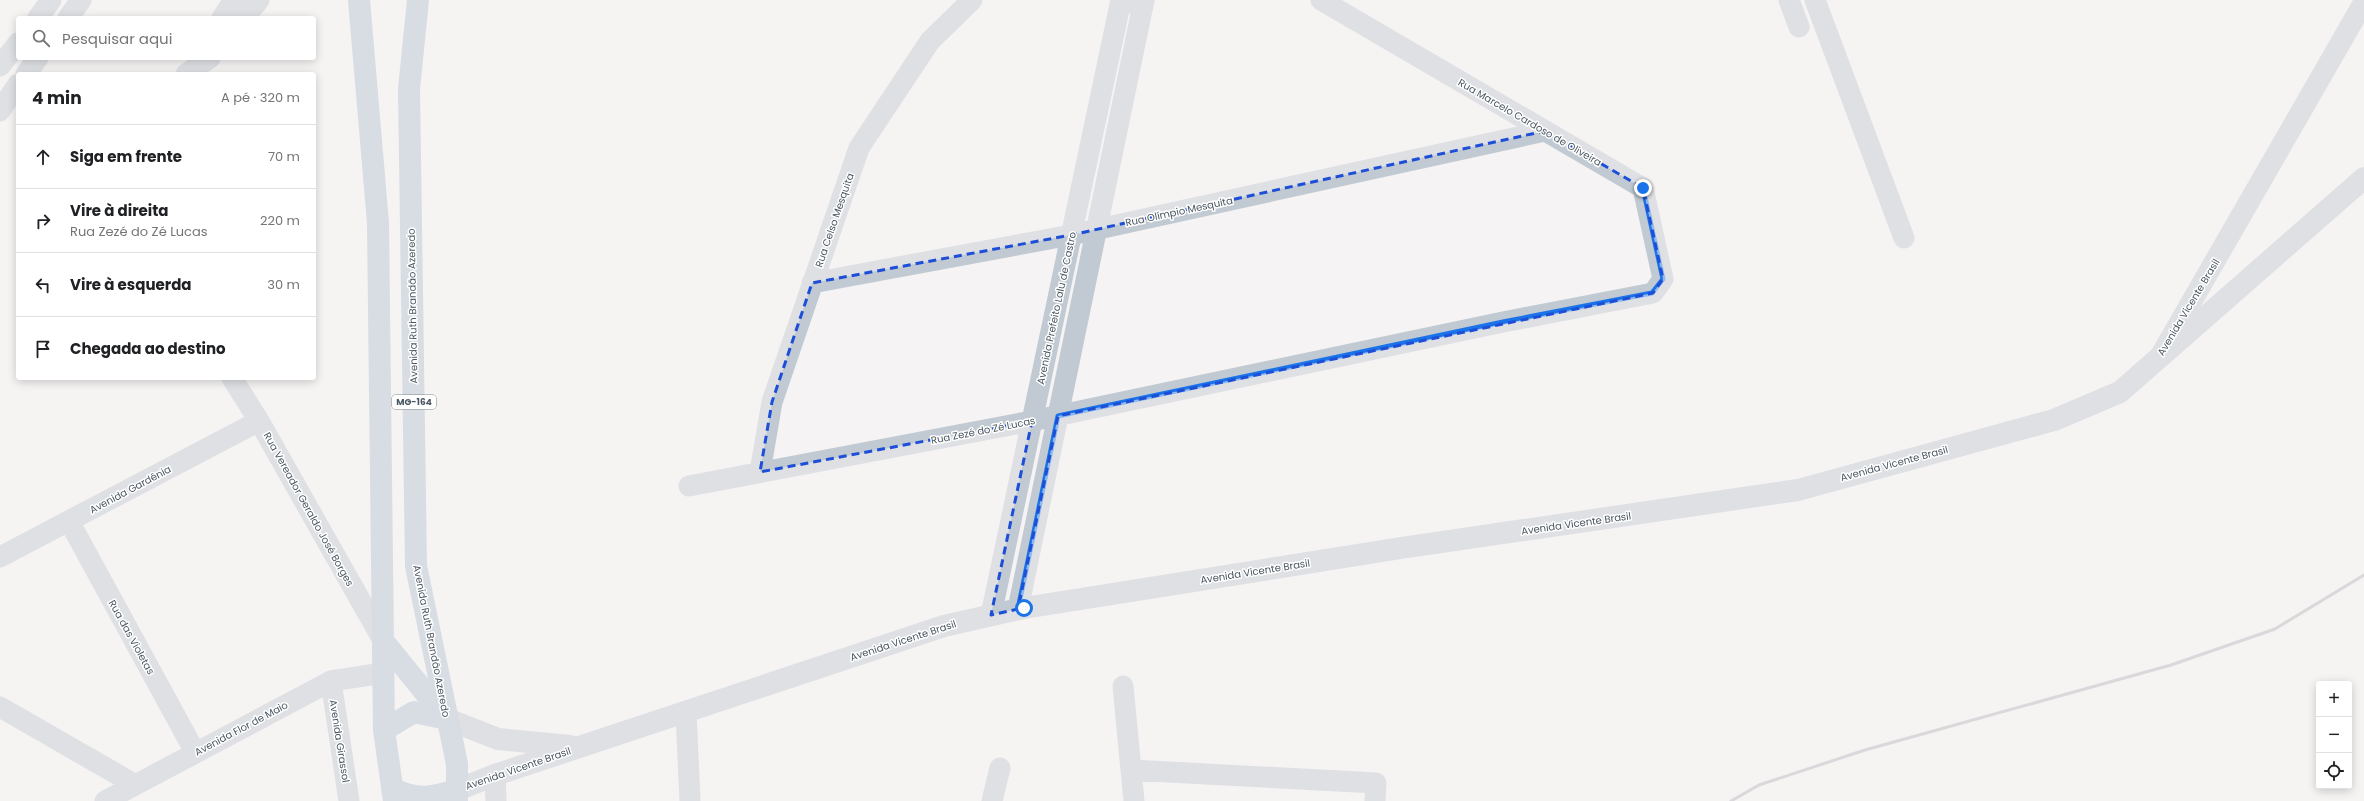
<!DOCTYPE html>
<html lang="pt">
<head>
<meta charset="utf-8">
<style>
	:root { --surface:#fff; --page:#f2f2f2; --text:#202124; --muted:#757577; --line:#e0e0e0 }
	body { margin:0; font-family:Poppins,sans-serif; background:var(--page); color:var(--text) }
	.controls { position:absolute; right:12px; bottom:12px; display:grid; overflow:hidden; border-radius:4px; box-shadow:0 2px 10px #0003 }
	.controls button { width:36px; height:36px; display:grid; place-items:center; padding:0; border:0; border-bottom:1px solid var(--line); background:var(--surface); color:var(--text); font:20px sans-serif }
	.stop { position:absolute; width:12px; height:12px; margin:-9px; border:3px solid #1a73e8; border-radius:50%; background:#fff }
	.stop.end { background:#1a73e8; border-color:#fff; box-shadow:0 1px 4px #0008 }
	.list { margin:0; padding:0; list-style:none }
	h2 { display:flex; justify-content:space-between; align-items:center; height:52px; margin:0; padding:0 16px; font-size:17px }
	h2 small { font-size:13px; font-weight:400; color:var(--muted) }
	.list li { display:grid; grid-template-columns:26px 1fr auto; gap:12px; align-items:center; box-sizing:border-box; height:64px; padding:0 16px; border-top:1px solid var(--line) }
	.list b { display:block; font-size:15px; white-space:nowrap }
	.list p { margin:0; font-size:13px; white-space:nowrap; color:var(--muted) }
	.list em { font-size:13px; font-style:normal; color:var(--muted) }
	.icon { flex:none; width:22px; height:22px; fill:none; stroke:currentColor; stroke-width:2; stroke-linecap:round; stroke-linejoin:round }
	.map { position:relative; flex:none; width:2364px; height:801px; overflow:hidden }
	.search { position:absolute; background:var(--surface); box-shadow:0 2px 10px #0003; left:16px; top:16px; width:300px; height:44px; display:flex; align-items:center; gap:10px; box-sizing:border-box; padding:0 14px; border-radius:4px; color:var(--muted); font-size:15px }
	.panel { position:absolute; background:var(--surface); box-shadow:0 2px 10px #0003; left:16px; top:72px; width:300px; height:308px; border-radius:4px }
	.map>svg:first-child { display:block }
</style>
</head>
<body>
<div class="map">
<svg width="2364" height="801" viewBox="0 0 2364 801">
	<rect width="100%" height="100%" fill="#f5f3f3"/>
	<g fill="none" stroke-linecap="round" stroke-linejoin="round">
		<path stroke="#c1cad2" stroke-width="21" d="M1789,0L1799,27
			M1815,0L1904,238
			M38,18L51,0
			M68,18L81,0
			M222,18L234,0
			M244,18L259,0
			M0,66L18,43
			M26,74L38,58
			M186,74L210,58
			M0,111L18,84
			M812,283L1071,235L1545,131
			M2162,353L2364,2
			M232,378L259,421L384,642
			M760,472L772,402L859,148L930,41L972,0
			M689,486L1032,421L1503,322L1653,293L1663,279L1643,188L1321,0
			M69,521L195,752
			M0,557L259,421
			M1018,609L1144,0
			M991,615L1121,0L1143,6
			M331,681L349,801
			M1123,686L1134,801
			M0,707L134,784
			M686,712L690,801
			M1131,770L1376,783L1375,801
			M495,775L496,801
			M105,801L331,681L383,673
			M992,801L1000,768"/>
		<path stroke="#c1cad2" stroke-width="22" d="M447,719L498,739L570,746
			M457,790L495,775L944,626L1024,608L1401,548L1798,490L2054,420L2120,392L2364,178"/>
		<path stroke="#b3c2d1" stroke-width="22" d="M359,0L378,223L384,730L394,801
			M418,0L409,89L416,566L457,764V801
			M384,642L445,717
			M384,730L414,712L447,719
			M394,789C418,801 432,797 457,790"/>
		<path stroke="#b5b8bd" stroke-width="3" d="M1731,801L1759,785L1865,750L2171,665L2275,629L2364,575"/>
	</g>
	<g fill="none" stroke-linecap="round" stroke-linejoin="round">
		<path stroke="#1a73e8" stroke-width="5" d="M1024,608L1018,609L1058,416L1503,322L1652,293L1663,279L1643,188"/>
	</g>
	<path d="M0 0H2364V801H0ZM1545,131L1643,188L1663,279L1653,293L1058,416L1018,609L991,615L1032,421L760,472L772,402L812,283L1071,235Z" fill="#f5f3f3" fill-opacity=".55" fill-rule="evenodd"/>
	<path fill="none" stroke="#1d4ed8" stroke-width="3" stroke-dasharray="8 5" stroke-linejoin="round" d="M1545,131L1643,188L1663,279L1653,293L1058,416L1018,609L991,615L1032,421L760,472L772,402L812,283L1071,235Z"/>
	<g text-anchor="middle" stroke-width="3" stroke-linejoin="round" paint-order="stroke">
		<rect fill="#fff" stroke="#808990" stroke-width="1" x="392" y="395" width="44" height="14" rx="3"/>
		<g font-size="9" font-weight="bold" fill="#4a5661">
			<text x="414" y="405">MG-164</text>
		</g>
		<g font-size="10" fill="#4a5661" stroke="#fff">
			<text transform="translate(1530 122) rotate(30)" y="4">Rua Marcelo Cardoso de Oliveira</text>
			<text transform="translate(1179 211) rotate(-12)" y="4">Rua Olímpio Mesquita</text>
			<text transform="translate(834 220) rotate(-71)" y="4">Rua Celso Mesquita</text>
			<text transform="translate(412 306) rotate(-91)" y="4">Avenida Ruth Brandão Azeredo</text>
			<text transform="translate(2188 307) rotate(-59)" y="4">Avenida Vicente Brasil</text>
			<text transform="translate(1056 308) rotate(-78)" y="4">Avenida Prefeito Lalu de Castro</text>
			<text transform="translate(983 430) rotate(-11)" y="4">Rua Zezé do Zé Lucas</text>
			<text transform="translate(1894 463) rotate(-15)" y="4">Avenida Vicente Brasil</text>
			<text transform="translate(130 489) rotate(-28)" y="4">Avenida Gardênia</text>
			<text transform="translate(309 509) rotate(61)" y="4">Rua Vereador Geraldo José Borges</text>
			<text transform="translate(1576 523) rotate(-8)" y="4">Avenida Vicente Brasil</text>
			<text transform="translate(1255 571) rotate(-9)" y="4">Avenida Vicente Brasil</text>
			<text transform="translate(132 637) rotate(61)" y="4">Rua das Violetas</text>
			<text transform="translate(903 640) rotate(-18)" y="4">Avenida Vicente Brasil</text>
			<text transform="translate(432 641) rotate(79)" y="4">Avenida Ruth Brandão Azeredo</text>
			<text transform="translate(241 728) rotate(-28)" y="4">Avenida Flor de Maio</text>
			<text transform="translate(340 741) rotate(81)" y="4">Avenida Girassol</text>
			<text transform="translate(518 768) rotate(-19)" y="4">Avenida Vicente Brasil</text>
		</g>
	</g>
</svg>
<div class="controls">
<button>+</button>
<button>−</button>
<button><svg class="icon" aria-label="locate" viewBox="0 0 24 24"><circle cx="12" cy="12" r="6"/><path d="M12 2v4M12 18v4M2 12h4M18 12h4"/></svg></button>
</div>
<div class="stop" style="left:1024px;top:608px"></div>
<div class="stop end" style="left:1643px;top:188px"></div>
<div class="search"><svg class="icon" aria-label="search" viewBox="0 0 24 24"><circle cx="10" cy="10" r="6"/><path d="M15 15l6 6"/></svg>Pesquisar aqui</div>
<section class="panel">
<h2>4 min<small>A pé · 320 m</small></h2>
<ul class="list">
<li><svg class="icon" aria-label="ahead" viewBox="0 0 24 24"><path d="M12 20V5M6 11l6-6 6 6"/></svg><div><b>Siga em frente</b></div><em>70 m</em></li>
<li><svg class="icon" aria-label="right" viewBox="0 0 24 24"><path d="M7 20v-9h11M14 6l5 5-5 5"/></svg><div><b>Vire à direita</b><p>Rua Zezé do Zé Lucas</p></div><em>220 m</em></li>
<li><svg class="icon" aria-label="left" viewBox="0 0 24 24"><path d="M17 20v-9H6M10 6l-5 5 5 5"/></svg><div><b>Vire à esquerda</b></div><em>30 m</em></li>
<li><svg class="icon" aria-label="arrive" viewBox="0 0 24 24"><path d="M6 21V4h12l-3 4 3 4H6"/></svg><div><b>Chegada ao destino</b></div></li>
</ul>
</section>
</div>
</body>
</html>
